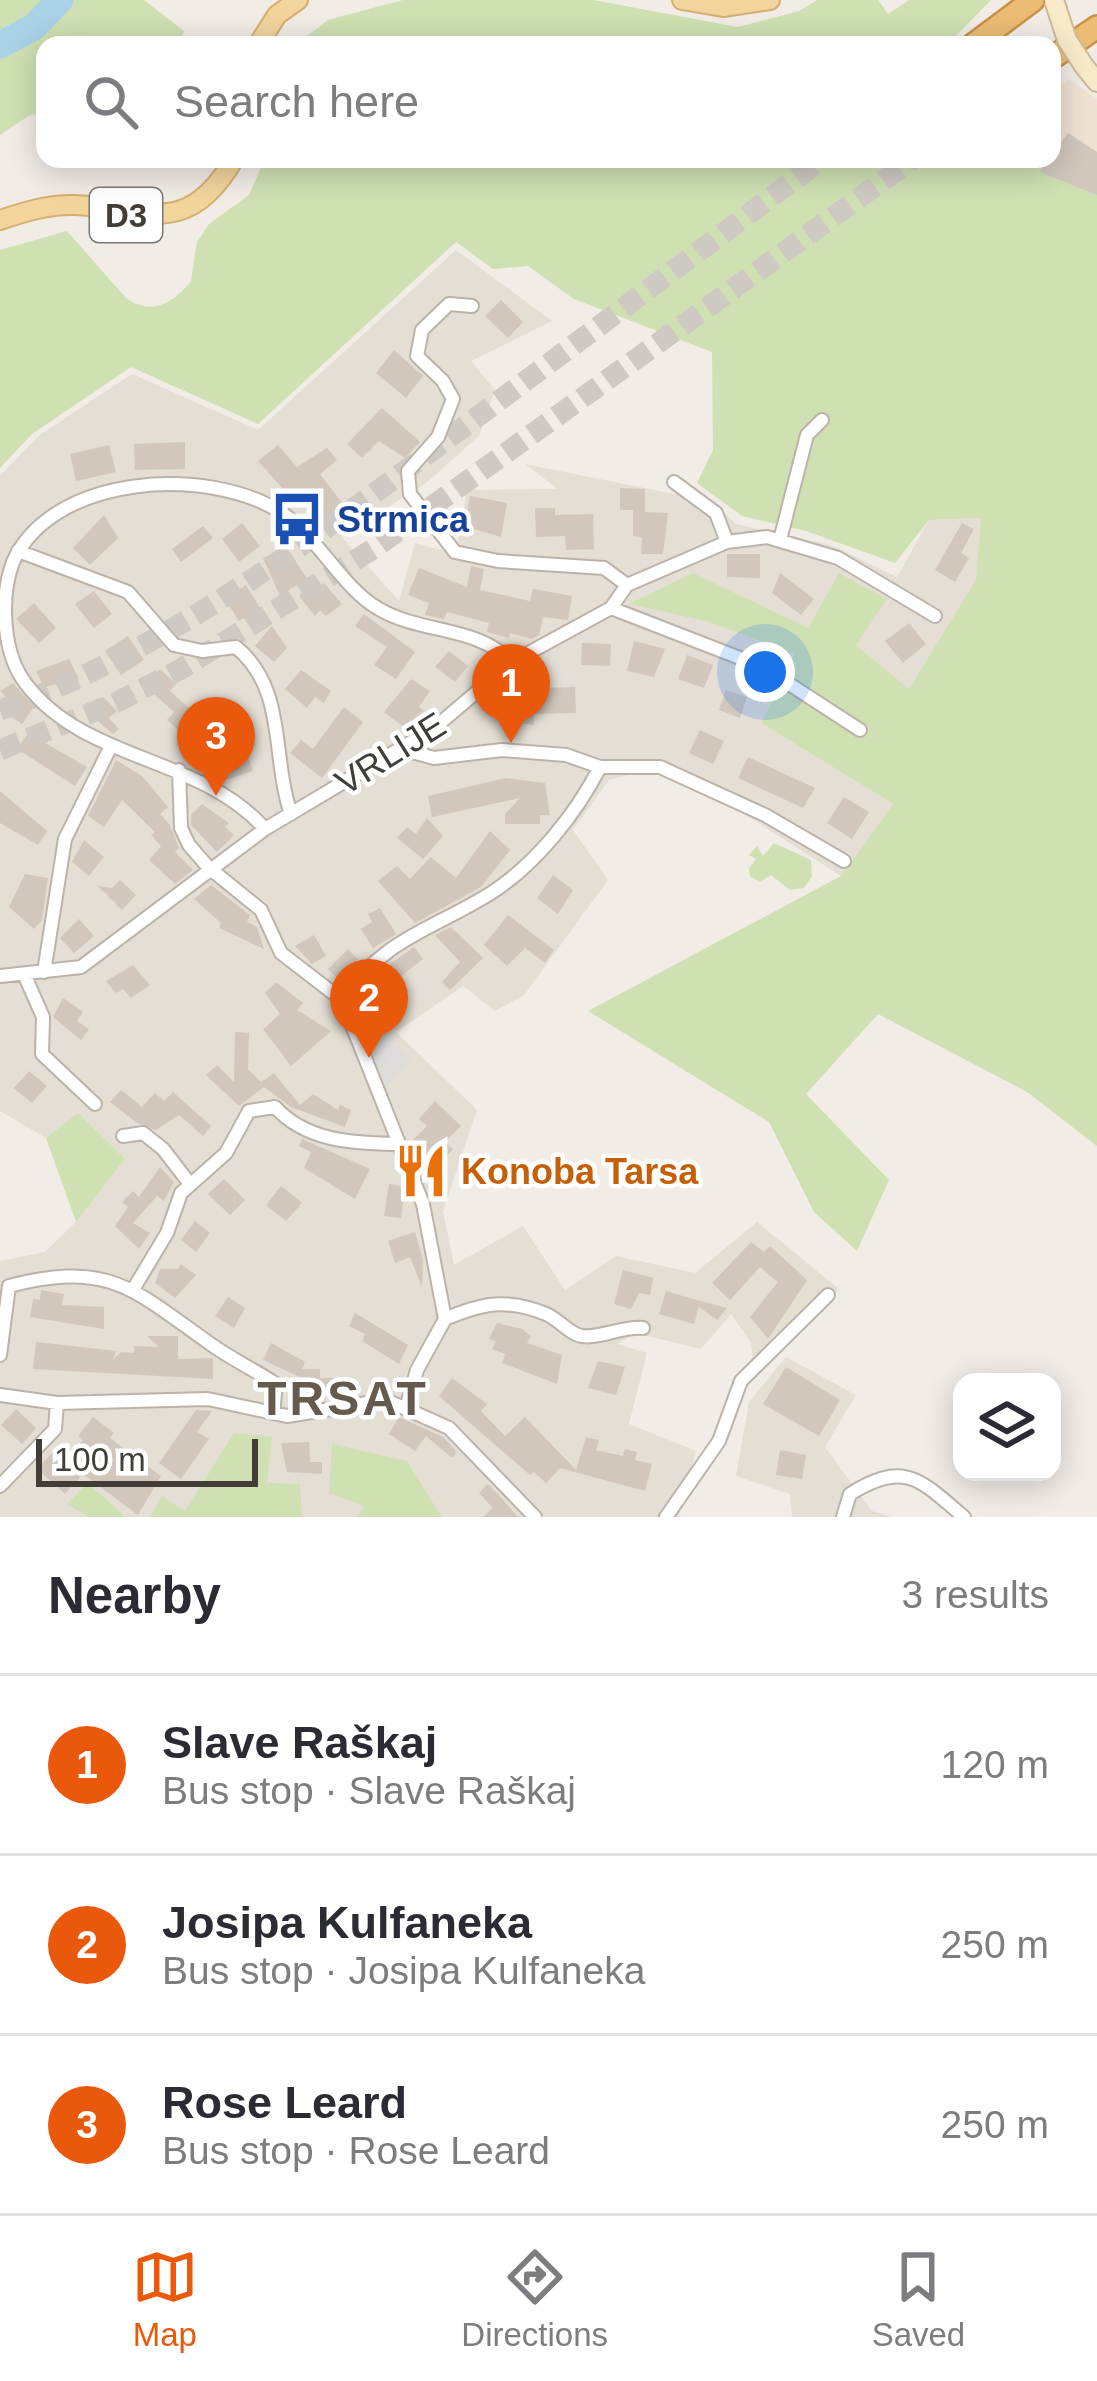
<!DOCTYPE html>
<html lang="en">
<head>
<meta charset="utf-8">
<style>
	:root { --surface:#fff; --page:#f7f7f7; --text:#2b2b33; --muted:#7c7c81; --line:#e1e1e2; --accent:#ea580c }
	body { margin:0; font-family:Arial,sans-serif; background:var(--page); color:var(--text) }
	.controls { position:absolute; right:36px; bottom:36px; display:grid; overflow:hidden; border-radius:24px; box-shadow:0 6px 30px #0003 }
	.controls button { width:108px; height:108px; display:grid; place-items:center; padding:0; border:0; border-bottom:3px solid var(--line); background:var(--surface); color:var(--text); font:60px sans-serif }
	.scale { position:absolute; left:36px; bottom:30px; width:222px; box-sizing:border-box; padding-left:12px; border:6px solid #423d36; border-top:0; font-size:33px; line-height:42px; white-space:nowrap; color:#423d36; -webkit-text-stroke:9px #fff; paint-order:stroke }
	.you { position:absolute; left:765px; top:672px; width:42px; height:42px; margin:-30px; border:9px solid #fff; border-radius:50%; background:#1a73e8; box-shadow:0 0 0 18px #1a73e833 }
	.badge { display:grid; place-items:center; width:78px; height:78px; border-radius:50%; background:var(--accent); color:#fff; font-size:39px; font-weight:700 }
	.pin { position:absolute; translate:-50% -99px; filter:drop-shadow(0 3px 6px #0008) }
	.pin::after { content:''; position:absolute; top:63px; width:42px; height:36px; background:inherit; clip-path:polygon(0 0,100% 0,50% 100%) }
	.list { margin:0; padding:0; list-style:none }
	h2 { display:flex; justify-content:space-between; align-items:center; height:156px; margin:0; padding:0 48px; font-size:51px }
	h2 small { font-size:39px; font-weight:400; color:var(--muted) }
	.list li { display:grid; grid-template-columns:78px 1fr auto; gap:36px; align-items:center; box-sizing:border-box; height:180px; padding:0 48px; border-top:3px solid var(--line) }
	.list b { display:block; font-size:45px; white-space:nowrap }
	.list p { margin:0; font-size:39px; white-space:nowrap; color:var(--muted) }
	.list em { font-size:39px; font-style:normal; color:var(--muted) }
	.icon { flex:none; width:66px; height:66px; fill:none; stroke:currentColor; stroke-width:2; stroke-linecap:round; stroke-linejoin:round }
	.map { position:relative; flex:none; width:1097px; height:1517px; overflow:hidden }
	.search { position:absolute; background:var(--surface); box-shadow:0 6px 30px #0003; left:36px; right:36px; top:36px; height:132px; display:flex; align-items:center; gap:30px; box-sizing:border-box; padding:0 42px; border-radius:24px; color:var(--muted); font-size:45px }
	.sheet { height:696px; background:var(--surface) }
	nav { display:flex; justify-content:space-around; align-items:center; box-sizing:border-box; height:168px; border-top:3px solid var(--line); background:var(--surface); font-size:33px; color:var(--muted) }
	nav a { display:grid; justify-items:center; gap:6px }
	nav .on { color:var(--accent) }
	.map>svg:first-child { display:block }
</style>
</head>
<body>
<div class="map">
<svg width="1097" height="1517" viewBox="0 0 1097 1517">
	<rect width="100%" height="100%" fill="#f1ece6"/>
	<path fill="#e4ded4" d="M456,250L552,321L471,361L495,390L479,436L426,483L342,537L399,601L415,543L456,554L467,490L558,489L525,464L674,494L705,495L736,524L831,545L897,577L929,520L982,518L976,581L912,692L856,645L839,574L808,628L632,604L709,622L794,654L761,723L893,804L841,876L707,790L649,770L609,780L573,830L608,880L524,995L495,1011L463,986L396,1032L477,1110L443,1211L454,1265L523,1226L565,1290L616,1256L695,1273L757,1222L839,1289L755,1378L751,1343L731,1314L701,1349L635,1333L617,1344L647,1353L629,1424L696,1451L679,1517H442L407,1461L358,1517H302L299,1484L184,1512L162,1496L150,1517H126L88,1483L80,1509L89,1517H0V1261L45,1252L76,1222L125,1159L77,1116L46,1138L0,1111V476L40,435L132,374L258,430Z
		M786,1357L856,1395L825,1447L872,1511L892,1517H792L790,1494L736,1476L749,1402Z"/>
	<path fill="#f0e2d3" d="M1069,79L1097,99V184L1022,159H1052V91Z"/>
	<path fill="#cfe0b3" d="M0,0H144L184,31L180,45H45V112L30,115L0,135Z
		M403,0H593L738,27L799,11L817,0H878L888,14L909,0H991L947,45H295L328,20Z
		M265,159H1022L1097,184V1146L1027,1092L878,1014L806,1094L889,1180L857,1251L814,1212L769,1122L588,1011L841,876L893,804L761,723L794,654L709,622L629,604L693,573L808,628L839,573L887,599L856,645L909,689L976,580L981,518L929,520L895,563L806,531L742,516L697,483L713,450L712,352L574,299L528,266L493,269L456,242L258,424L131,367L32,434L0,468V250L67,231L126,298C151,316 173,304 191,281L197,242L209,224L249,195Z
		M774,843L811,860L812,876L804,888L790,890L771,875L760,882L750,876L749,868L756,859L749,855L757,846L763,856Z
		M78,1113L125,1159L76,1222L46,1138Z
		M234,1433L272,1437L267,1483L300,1484L302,1517H150L162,1496L185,1511Z
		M332,1444L407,1461L442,1517H358L364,1506L329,1493Z
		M88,1483L126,1517H89L67,1504Z"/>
	<path fill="#dfddda" d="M361,1008L411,1061L387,1086L379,1082L351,1017Z"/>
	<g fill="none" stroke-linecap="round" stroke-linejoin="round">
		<path stroke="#a9d2e7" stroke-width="27" d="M0,45L34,27L60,0"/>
	</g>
	<path fill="#d1c7bd" d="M1068,133L1097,152V195L1040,172Z
		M501,300L523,322L508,338L485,316Z
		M394,350L423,376L406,398L376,373Z
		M382,408L420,442L405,458L379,441L362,458L347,444Z
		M185,442V469L135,470L134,444Z
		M109,445L116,472L76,481L70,454Z
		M278,445L297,467L327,448L337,460L320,474L350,513L329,529L300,491L292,499L258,461Z
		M620,488L645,489V512L668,513L663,554H641L642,537L633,536V510H620Z
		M470,496L507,503L501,537L464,526Z
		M535,508H555V515L593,514L594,549L566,550L565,536L536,537Z
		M104,515L118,538L90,565L73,548Z
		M242,523L260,546L239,562L222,539Z
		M962,523L974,529L961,553L969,558L955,582L935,570Z
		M203,526L213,538L181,562L172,549Z
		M286,548L307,578L280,596L263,558Z
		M727,554H760V578L727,577Z
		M471,566L484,569L480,590L530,601L533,589L572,596L568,620L543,617L539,635L532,639L510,633L509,638L487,632L489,623L447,612L444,619L425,615L429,603L408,595L419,568L467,587Z
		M780,573L814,599L801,615L772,593Z
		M311,583L315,590L324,583L342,604L326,616L320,610L315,616L299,596Z
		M246,585L260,608L239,621L225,599Z
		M94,591L112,614L94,628L75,604Z
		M34,603L56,628L39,643L16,619Z
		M364,614L415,652L396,679L374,665L387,647L355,626Z
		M909,623L926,644L903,663L885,641Z
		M272,626L287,648L274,662L255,646Z
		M128,636L144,660L121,675L105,651Z
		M634,641L665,649L654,677L627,671Z
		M582,643L611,644L610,666L581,665Z
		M449,651L468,666L455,682L435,667Z
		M687,655L713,665L704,688L678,679Z
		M69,659L79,679L44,687L36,671Z
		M160,669L176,684L170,691L201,719L185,736L167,720L174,712L145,686Z
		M301,670L331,691L324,703L315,697L307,708L285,689Z
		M523,672H539L540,688L575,687L576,713L534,714V725L506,721V693H519Z
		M411,679L430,691L419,707L424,711L404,727L384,712Z
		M13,683L34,707L22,724L0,709L7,698L0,691Z
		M726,690L747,697L740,718L719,710Z
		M103,697L117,711L109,718L119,729L113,734L86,711Z
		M344,707L363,722L322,778L290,753L301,740L313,749Z
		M33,727L44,735L45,743L87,767L75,786L17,749Z
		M239,728L253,771L226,780L212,737Z
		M700,730L724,741L713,764L689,753Z
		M748,757L815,788L803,808L738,778Z
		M116,760L142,776L168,807L160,814L170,825L179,848L175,852L193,870L175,884L149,860L161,846L151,835L155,832L122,800L104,827L88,816Z
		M506,778L545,783L550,815H540V824H505V814L520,798L432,817L428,796Z
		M0,791L47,831L38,845L0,823Z
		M844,797L869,812L852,839L827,823Z
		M202,804L229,823L225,827L234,835L217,852L191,825V815Z
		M427,818L443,836L423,859L397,838L407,827L416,834Z
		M490,831L510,850L481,887L415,923L378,881L397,866L410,879L431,857L456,878Z
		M84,840L104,857L89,876L72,862Z
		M25,874L48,878L42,920L34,929L9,907Z
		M553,875L573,890L558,914L537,898Z
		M120,880L136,895L122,910L98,886L112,888Z
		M211,885L250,915L247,922L257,927L264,949L219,928L221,923L194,899Z
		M380,908L396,934L373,948L361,929L372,922L368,914Z
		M508,915L554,950L545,963L525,948L507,966L484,945Z
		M79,919L94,936L74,953L60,938Z
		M451,927L483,958L450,990L442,982L460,962L435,935Z
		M314,935L326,956L312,964L295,946Z
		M414,947L423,959L400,977L390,964Z
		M348,949L358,959L342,983L328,969Z
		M133,965L150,985L131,998L123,989L116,993L106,981Z
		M276,982L303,1003L297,1010L331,1031L291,1066L263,1029L280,1014L265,993Z
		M63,998L83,1012L77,1021L89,1029L81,1040L53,1017Z
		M235,1032L249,1033L248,1069L261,1082L274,1073L300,1105L313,1094L338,1110L340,1105L351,1110L345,1127L291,1107L264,1087L239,1106L206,1075L217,1065L234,1082Z
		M29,1071L47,1086L32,1103L14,1088Z
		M121,1090L142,1107L155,1093L164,1101L173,1092L211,1126L203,1136L179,1115L156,1130L137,1123L110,1102Z
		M435,1101L461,1126L445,1142L453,1149L432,1173L416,1159L420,1153L410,1143L427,1126L419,1119Z
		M302,1139L370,1169L355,1199L304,1168L311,1152L299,1146Z
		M160,1167L174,1182L164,1201L157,1196L133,1223L150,1233L139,1249L115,1226L128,1207L122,1202L133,1191L139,1197Z
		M224,1179L245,1200L230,1215L208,1194Z
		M389,1184L405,1187L401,1218L384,1216Z
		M281,1186L302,1203L286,1221L266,1205Z
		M195,1221L210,1233L196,1252L181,1240Z
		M415,1232L423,1260L422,1287L410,1257L395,1263L388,1241Z
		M751,1242L764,1252L770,1246L807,1280L768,1339L750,1317L778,1282L760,1267L730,1300L712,1283Z
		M181,1264L196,1275L175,1298L155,1283L160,1269H178Z
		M623,1270L653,1278L650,1295L639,1293L631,1309L614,1304Z
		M41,1290L64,1294L62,1305L104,1307V1329L30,1317L33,1299L40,1300Z
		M666,1291L686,1297L727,1308L717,1320L699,1307L694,1324L659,1314Z
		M228,1297L245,1308L234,1328L215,1316Z
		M355,1313L408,1345L399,1364L362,1341L365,1334L349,1326Z
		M497,1323L522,1329L531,1336L527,1343L562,1355L557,1384L502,1363L505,1354L492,1349L496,1341L489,1339Z
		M147,1336H178V1359L213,1358V1379L33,1369L36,1342L116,1351L113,1360L121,1352L134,1353V1346L159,1347Z
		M271,1343L305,1362L302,1369H320V1378H335V1392H306V1380L263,1360Z
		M598,1361L625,1367L616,1395L588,1388Z
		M786,1367L840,1400L819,1436L763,1404Z
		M452,1378L487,1404L481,1411L505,1436L525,1417L576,1470L586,1437L599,1440L596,1450L623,1456L625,1449L637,1452L635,1460L652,1464L645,1491L560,1468L546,1483L534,1472L530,1475L439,1396Z
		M16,1409L36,1428L22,1444L1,1425Z
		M196,1410L212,1411L197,1432L209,1439L181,1479L159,1463Z
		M390,1413L443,1437L457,1452L452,1458L426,1436L415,1451L389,1434L397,1420Z
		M93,1417L114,1433L110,1438L161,1476L138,1515L83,1474L65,1494L37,1469L54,1451L64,1460L83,1440L78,1436Z
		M309,1442L310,1462H322V1474L287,1472L281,1443Z
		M780,1450L806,1455L802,1479L776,1475Z
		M488,1484L497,1493L518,1517H483L493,1508L479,1493Z"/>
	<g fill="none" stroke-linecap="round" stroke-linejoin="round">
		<path stroke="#cec9c3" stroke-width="21" stroke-dasharray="21 10" stroke-linecap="butt" d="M0,710C167,651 317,536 457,432C579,341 701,250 822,159
			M0,750L115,703L181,669L373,549L913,159"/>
		<defs>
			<path id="street" d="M472,306L449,304L422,330L417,356L443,381L453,399L438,437L408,471L410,494L455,552L498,561L604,568L627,585
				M674,482L716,513L727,542
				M780,540L807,435L822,420
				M18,551L128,592L174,645L202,651L236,647C287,689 271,755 291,814
				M611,608L763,667L860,730
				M401,749L434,758L502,750L566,755L600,767H660L765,815L844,861
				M179,770L181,828L189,845L208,867L261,910L281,953L342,1000
				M265,829C201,756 85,762 26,684C2,653 0,597 13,562C52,474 209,465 282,513C319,538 341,587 379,609C422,634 475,625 512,662
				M44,972L65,839L111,746
				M24,974L43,1017L42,1054L95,1104
				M0,976L81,967L265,829L433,729L512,662L611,608L627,585L727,542L767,537L838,558L935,616
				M342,1000L423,1204L445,1319L417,1370L407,1405
				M342,1000C385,937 432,930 491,893C536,864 576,814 600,767
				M123,1136L143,1133L163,1149L190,1184
				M134,1288L167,1233L181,1193L226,1153L249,1111L275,1107C306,1141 351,1143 395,1144
				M445,1319C482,1303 507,1298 546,1314C558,1319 567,1331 578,1335C594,1341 621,1326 643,1328
				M0,1355L9,1286C111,1259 136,1292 212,1345C233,1360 255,1370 276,1384L273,1413
				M0,1395L57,1403L208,1399L287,1416L386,1400L449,1428L535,1517
				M0,1486L55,1429L57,1403
				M666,1517L719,1441L741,1381L828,1295
				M843,1517L850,1494C906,1459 921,1481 964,1517"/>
			<path id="secondary" d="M1084,66L1097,82"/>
			<path id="primary" d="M682,0L723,7L770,0
				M258,45L277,15L298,0
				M0,220C24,212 49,204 75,205C144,208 187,240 234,159"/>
			<path id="highway" d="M973,45L1033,0
				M1052,58L1097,27"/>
		</defs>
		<use href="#street" stroke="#bbb3a9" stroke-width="16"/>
		<use href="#secondary" stroke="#cbbb9a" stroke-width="22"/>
		<use href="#primary" stroke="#d5af70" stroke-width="22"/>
		<use href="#highway" stroke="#ca9046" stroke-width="26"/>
		<use href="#street" stroke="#fff" stroke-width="12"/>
		<use href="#secondary" stroke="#f8e9c9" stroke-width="18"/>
		<use href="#primary" stroke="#f2d49d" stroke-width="18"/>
		<use href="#highway" stroke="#ecbc75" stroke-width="21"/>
		<defs>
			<path id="secondary-bridge" d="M1054,0L1067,40L1084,66"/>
		</defs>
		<use href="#secondary-bridge" stroke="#cbbb9a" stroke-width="22" stroke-linecap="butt"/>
		<use href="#secondary-bridge" stroke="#f8e9c9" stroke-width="18"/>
	</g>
	<defs>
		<symbol id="bus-bare" viewBox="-9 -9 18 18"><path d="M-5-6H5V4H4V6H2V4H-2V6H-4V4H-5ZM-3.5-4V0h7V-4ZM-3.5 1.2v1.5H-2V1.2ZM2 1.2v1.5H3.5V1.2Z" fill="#1a4fb4" stroke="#fff" stroke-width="2.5" paint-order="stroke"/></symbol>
		<symbol id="restaurant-bare" viewBox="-9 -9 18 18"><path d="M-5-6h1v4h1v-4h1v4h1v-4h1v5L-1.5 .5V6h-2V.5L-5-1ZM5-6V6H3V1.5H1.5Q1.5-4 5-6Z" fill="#e8710a" stroke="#fff" stroke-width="2.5" paint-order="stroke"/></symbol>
	</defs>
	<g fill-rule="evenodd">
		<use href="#bus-bare" x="259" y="481" width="76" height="76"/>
		<use href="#restaurant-bare" x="383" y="1133" width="76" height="76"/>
	</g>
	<g text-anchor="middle" stroke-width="9" stroke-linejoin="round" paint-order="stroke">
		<rect fill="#fff" stroke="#7b7772" stroke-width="3" x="90" y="188" width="72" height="54" rx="9"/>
		<g font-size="33" font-weight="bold" fill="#423d36">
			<text x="126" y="227">D3</text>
		</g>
		<g font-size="36" font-weight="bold" fill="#164399" stroke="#fff" text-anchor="start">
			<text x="337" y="532">Strmica</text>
		</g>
		<g font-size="36" fill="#423d36" stroke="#fff">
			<text transform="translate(390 753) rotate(-32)" y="13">VRLIJE</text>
		</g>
		<g font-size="36" font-weight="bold" fill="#c56008" stroke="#fff" text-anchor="start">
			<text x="461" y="1184">Konoba Tarsa</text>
		</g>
		<g font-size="48" font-weight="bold" letter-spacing="3" fill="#645a4e" stroke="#fff">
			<text x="343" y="1415">TRSAT</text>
		</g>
	</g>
</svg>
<div class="controls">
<button><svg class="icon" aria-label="layers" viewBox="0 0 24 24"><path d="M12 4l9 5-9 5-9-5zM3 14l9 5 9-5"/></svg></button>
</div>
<div class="scale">100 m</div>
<div class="you"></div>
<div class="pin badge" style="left:511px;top:743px">1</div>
<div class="pin badge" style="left:369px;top:1058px">2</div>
<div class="pin badge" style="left:216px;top:796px">3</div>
<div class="search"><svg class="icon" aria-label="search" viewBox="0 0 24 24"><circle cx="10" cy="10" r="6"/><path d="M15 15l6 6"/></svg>Search here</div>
</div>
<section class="sheet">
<h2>Nearby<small>3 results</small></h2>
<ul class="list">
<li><span class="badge">1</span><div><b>Slave Raškaj</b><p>Bus stop · Slave Raškaj</p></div><em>120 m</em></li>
<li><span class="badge">2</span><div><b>Josipa Kulfaneka</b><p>Bus stop · Josipa Kulfaneka</p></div><em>250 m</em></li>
<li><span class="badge">3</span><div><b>Rose Leard</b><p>Bus stop · Rose Leard</p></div><em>250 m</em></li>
</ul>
</section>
<nav>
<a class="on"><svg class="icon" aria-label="map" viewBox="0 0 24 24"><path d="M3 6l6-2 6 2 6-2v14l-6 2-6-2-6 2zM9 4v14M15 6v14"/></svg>Map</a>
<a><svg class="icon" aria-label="directions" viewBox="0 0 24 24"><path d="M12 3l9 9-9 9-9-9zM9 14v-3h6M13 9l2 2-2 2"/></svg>Directions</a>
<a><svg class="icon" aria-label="saved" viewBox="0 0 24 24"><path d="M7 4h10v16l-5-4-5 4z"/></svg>Saved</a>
</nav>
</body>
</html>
